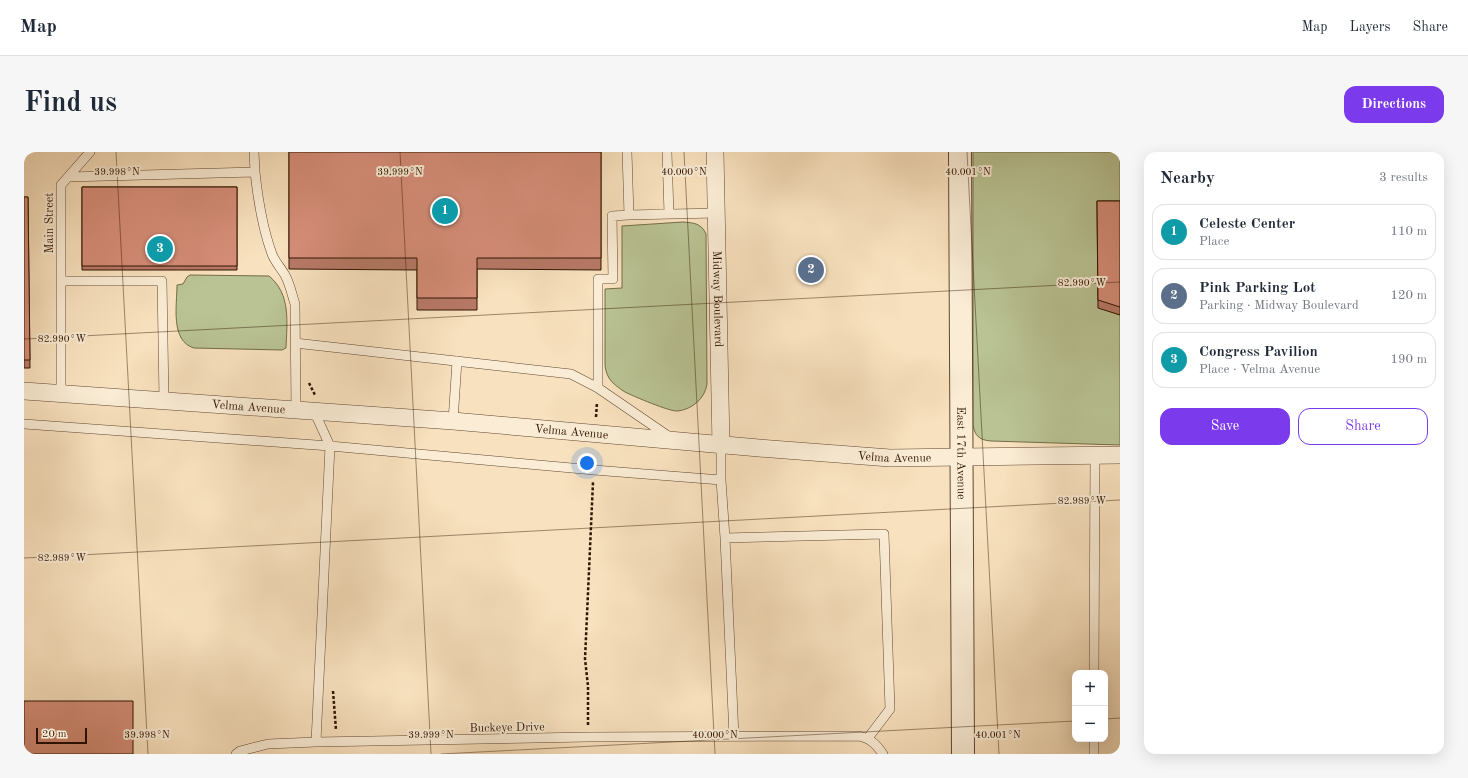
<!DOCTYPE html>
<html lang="en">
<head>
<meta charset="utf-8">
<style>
	:root { --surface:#fff; --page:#f6f6f7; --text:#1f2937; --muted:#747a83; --line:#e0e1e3; --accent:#7c3aed }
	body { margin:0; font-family:"Old Standard TT",serif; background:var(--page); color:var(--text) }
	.controls { position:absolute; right:12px; bottom:12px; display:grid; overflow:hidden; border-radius:8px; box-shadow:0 4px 16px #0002 }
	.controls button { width:36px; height:36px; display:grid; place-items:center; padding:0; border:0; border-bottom:1px solid var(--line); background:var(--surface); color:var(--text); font:20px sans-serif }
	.scale { position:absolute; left:12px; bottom:10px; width:51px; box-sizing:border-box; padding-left:4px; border:2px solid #301400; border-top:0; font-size:11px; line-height:14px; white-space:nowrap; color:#301400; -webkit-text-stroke:3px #faecd5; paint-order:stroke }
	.you { position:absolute; left:563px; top:311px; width:14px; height:14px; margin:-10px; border:3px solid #fff; border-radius:50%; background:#1a73e8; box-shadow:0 0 0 6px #1a73e833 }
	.badge { display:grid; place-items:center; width:26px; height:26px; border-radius:50%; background:var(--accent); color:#fff; font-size:13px; font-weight:700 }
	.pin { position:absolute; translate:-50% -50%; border:2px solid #fff; box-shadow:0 1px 4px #0006 }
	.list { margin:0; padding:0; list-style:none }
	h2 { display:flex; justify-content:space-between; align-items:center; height:52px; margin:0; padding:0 16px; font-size:17px }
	h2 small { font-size:13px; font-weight:400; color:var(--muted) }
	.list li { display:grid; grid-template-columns:26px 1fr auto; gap:12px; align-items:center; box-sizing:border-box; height:56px; margin:0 8px 8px; padding:0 8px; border:1px solid var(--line); border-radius:12px }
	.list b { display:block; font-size:15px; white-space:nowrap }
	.list p { margin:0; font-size:13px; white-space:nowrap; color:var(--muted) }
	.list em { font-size:13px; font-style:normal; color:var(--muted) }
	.actions { display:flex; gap:8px; padding:12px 16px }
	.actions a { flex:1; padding:9px 0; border:1px solid var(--accent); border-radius:12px; text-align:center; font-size:14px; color:var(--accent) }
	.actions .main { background:var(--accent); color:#fff }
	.map { position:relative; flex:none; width:1096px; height:602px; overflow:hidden; border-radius:12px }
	header { display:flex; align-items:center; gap:24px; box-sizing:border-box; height:56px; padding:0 20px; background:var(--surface); border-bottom:1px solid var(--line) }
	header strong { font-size:19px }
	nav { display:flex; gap:22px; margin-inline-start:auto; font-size:14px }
	.intro { display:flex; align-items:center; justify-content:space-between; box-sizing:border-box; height:96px; padding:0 24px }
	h1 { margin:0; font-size:28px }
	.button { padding:10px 18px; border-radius:12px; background:var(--accent); color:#fff; font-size:14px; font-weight:700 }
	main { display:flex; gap:24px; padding:0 24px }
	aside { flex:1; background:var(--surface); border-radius:12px; box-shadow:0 4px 16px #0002 }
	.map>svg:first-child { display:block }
</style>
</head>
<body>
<header>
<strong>Map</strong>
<nav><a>Map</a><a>Layers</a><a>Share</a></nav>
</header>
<div class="intro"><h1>Find us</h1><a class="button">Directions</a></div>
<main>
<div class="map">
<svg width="1096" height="602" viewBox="0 0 1096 602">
	<rect width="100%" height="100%" fill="#f8e1be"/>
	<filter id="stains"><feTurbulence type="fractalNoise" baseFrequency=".005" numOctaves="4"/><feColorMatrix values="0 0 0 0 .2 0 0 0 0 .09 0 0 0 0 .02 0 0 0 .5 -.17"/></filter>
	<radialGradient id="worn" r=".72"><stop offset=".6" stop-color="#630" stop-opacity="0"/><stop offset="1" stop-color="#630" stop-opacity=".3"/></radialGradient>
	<path fill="#b9c394" stroke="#746c4a" d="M949,0H1096V57L1074,155L1096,163V293L967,289C955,288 951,284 949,273Z
		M659,70C670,71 677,71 682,82L683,232C681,246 669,257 654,259C646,260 609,244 601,240C596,237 588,231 585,226C582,221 581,216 581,211V137L598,136V74Z
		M166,123L245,124C267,142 263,170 262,196L258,198L170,196C146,189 153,153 153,133L159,132L163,125Z"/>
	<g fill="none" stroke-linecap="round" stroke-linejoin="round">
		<defs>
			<path id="service" d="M603,0L605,63L692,61
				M643,0L645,62
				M231,20C234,48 238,75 248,102C251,110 257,116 261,123C266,132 268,143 271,152L272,257
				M44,25L231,20L230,0
				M605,63L588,64L589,127H574V236L647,286
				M38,129H138L140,248
				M271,191L547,222L574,236
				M37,241V33L66,0
				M290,259L306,294L292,590L564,585L835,584C847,587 852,592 859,602
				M429,269L433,209
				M0,272L306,294L570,318L697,328
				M697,293V328L701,386L710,584
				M701,386L860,382L866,557L844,586
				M1070,521L1071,303
				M1070,587V602
				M212,602L216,599L244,592L292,590"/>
			<g id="minor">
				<path id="s1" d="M691,0L697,293"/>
				<path id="s2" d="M0,239L429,269L735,296L866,306L1096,303"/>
			</g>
			<g id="tertiary">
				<path id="s3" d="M936,0L939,602"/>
			</g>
		</defs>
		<use href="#service" stroke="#624730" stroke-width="10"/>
		<use href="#minor" stroke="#624730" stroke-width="18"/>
		<use href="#tertiary" stroke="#624730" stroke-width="24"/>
		<path stroke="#301400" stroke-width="2.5" stroke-dasharray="3 2" stroke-linecap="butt" d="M285,231L291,243
			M572,265L573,250
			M309,539L312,578
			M564,573V534L561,507L569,330"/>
		<use href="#service" stroke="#faecd5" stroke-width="9"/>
		<use href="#minor" stroke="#faecd5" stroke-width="17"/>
		<use href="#tertiary" stroke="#faecd5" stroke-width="22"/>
	</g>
	<path fill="#b77967" stroke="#301400" d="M265,0H577V118L453,117V158H393V118L265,117Z
		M58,35H213V118H58Z
		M0,45H4L6,216H0Z
		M1073,49H1096V163L1074,156Z"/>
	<path fill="#d58d78" stroke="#301400" d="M265,0H577V106H453V146H393V106H265Z
		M58,35H213V114H58Z
		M0,45H4L6,208H0Z
		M1073,49H1096V155L1074,148Z
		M0,549H109V602H0Z"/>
	<path fill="none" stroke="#301400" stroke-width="1" stroke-opacity="0.45" d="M92,0L124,602M376,0L407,602M660,0L691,602M943,0L975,602M0,187L1096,130M0,406L1096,348M1081,567L1096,566M417,602L1051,569"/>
	<g text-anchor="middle" stroke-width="4" stroke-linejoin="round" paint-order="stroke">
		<g font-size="12" fill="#301400" stroke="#faecd5">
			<text transform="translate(25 71) rotate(-90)" y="4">Main Street</text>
			<text dy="4" stroke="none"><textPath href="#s1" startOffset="147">Midway Boulevard</textPath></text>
			<text dy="4" stroke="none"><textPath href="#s2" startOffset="225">Velma Avenue</textPath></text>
			<text dy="4" stroke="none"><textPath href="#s2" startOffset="549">Velma Avenue</textPath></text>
			<text dy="4" stroke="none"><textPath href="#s3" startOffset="301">East 17th Avenue</textPath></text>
			<text dy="4" stroke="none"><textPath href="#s2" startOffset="873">Velma Avenue</textPath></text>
			<text transform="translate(483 575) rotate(-1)" y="4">Buckeye Drive</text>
		</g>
	</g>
	<g font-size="10" text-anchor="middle" fill="#301400" stroke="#faecd5" stroke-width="4" stroke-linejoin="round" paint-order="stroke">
		<text x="93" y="23">39.998°N</text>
		<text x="376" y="23">39.999°N</text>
		<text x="660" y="23">40.000°N</text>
		<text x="944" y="23">40.001°N</text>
		<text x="1058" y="134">82.990°W</text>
		<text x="38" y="190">82.990°W</text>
		<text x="1058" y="352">82.989°W</text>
		<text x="38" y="409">82.989°W</text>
		<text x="123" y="586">39.998°N</text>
		<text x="407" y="586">39.999°N</text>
		<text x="691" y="586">40.000°N</text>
		<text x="974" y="586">40.001°N</text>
	</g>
	<rect width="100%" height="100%" filter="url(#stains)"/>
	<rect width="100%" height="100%" fill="url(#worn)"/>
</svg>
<div class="controls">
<button>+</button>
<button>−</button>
</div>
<div class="scale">20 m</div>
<div class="you"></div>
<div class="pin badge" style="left:421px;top:59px;background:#0f9aa8">1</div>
<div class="pin badge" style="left:787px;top:118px;background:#5c6f8a">2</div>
<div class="pin badge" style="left:136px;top:97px;background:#0f9aa8">3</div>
</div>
<aside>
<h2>Nearby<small>3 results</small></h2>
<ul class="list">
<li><span class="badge" style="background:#0f9aa8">1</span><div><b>Celeste Center</b><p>Place</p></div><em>110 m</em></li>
<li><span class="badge" style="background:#5c6f8a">2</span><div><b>Pink Parking Lot</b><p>Parking · Midway Boulevard</p></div><em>120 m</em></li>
<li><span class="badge" style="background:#0f9aa8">3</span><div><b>Congress Pavilion</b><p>Place · Velma Avenue</p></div><em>190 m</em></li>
</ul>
<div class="actions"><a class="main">Save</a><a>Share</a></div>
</aside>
</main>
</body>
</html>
